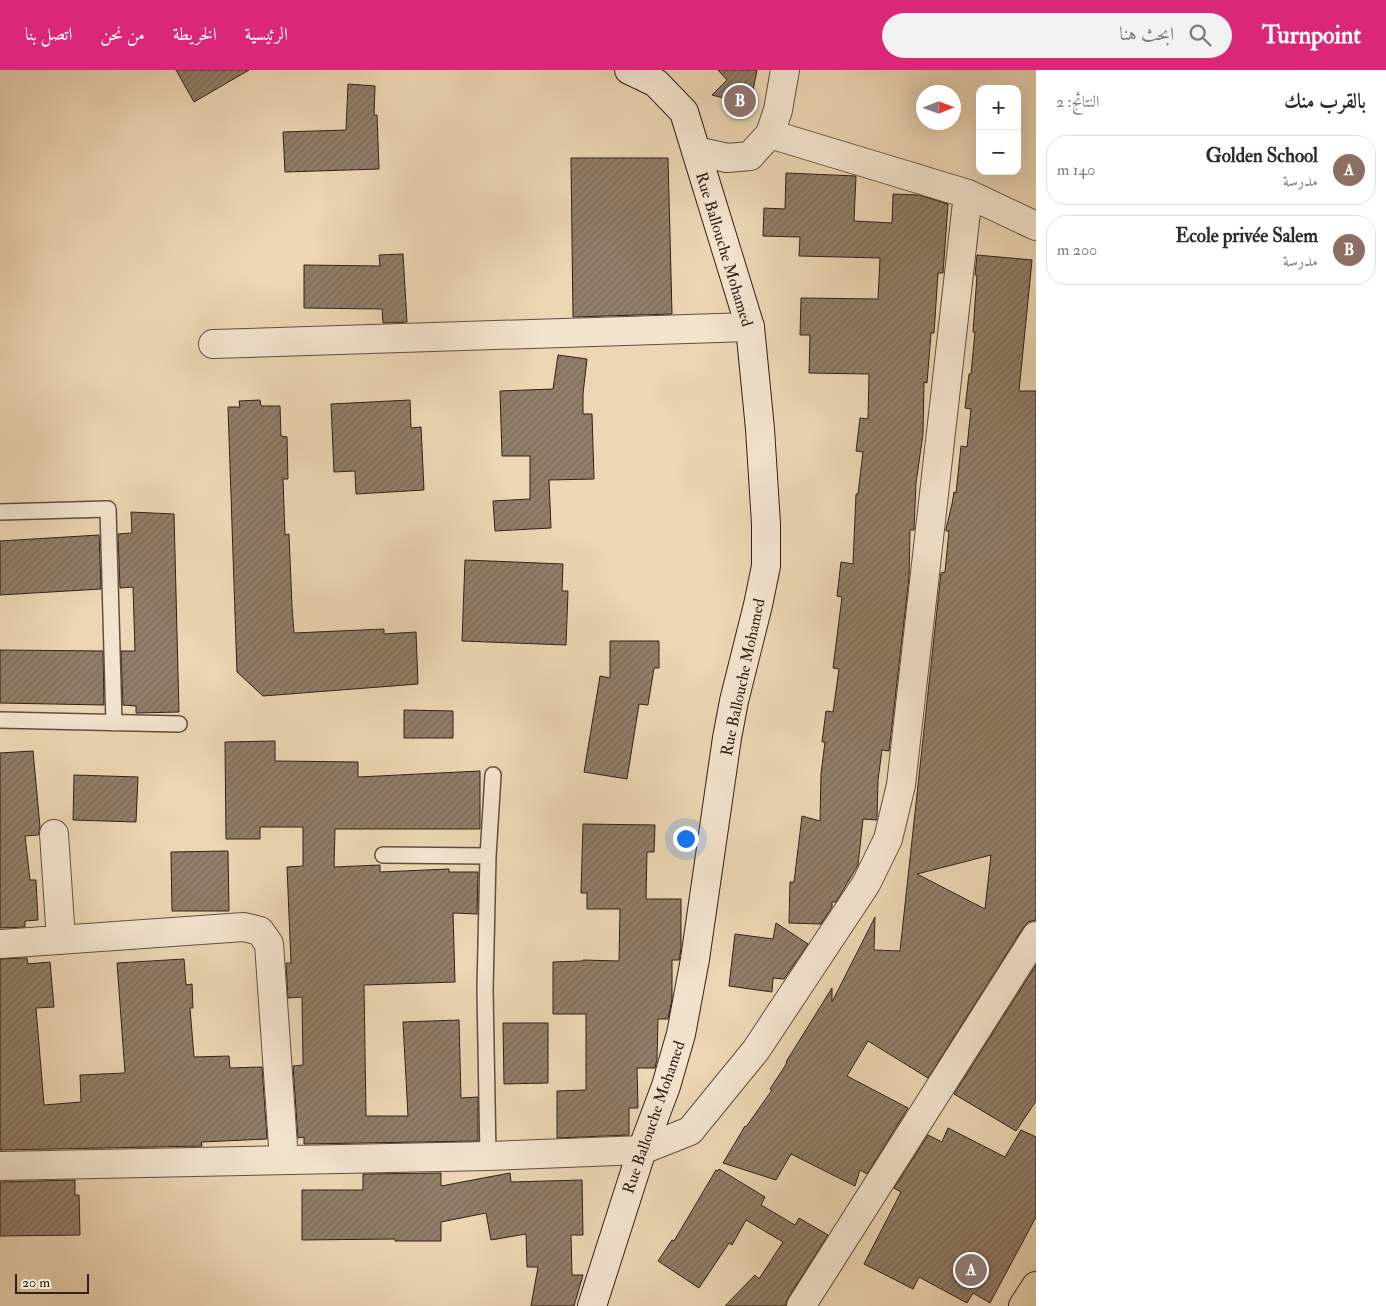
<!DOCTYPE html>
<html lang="ar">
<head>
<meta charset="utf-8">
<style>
	:root { --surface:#fff; --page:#f2f2f3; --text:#2b2b33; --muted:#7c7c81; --line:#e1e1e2; --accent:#db2777 }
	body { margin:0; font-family:"IM FELL Double Pica",Amiri,serif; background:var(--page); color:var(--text); direction:rtl }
	.controls { position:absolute; right:15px; top:15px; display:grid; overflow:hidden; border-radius:10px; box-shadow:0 5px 20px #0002 }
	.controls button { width:45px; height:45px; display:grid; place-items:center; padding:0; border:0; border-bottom:1px solid var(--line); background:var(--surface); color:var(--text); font:25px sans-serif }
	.compass { position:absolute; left:916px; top:15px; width:45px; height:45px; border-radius:50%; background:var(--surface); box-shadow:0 5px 20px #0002; rotate:89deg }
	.scale { position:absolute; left:15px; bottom:12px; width:74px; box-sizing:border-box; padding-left:5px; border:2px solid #302019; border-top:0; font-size:14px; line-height:18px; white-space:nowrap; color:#302019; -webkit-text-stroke:4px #f3e4ce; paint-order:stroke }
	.you { position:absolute; left:685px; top:768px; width:18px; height:18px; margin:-12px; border:4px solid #fff; border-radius:50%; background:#1a73e8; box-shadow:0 0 0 8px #1a73e833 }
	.badge { display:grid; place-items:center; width:32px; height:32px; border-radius:50%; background:var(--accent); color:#fff; font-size:16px; font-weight:700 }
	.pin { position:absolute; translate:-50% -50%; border:2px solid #fff; box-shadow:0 1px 5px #0006 }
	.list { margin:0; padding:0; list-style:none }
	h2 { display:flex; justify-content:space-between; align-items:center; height:65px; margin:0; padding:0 20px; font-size:21px }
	h2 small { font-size:16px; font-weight:400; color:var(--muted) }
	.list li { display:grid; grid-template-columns:32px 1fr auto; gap:15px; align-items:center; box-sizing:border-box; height:70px; margin:0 10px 10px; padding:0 10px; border:1px solid var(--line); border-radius:20px }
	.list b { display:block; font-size:19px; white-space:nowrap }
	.list p { margin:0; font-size:16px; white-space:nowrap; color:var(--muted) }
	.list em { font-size:16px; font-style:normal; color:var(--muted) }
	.icon { flex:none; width:28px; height:28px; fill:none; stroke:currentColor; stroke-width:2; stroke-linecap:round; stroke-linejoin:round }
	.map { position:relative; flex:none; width:1036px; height:1236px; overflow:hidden; direction:ltr }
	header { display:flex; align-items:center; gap:30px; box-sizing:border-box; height:70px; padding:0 25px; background:var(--accent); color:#fff }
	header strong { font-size:24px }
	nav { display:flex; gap:28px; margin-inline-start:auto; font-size:18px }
	.search { width:350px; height:45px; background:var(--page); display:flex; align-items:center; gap:12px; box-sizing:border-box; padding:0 18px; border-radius:28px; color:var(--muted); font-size:19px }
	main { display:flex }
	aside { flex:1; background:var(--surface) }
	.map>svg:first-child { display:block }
</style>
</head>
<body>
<header>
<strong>Turnpoint</strong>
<div class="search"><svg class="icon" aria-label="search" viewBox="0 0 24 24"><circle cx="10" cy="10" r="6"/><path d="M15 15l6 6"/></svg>ابحث هنا</div>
<nav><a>الرئيسية</a><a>الخريطة</a><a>من نحن</a><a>اتصل بنا</a></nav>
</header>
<main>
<aside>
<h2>بالقرب منك<small>النتائج: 2</small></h2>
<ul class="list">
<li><span class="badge" style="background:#8d6e63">A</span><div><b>Golden School</b><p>مدرسة</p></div><em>140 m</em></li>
<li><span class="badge" style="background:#8d6e63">B</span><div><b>Ecole privée Salem</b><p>مدرسة</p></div><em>200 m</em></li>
</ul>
</aside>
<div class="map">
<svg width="1036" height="1236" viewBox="0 0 1036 1236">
	<defs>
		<pattern id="building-hatch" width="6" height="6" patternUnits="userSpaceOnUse" patternTransform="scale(1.25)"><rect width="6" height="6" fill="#927f69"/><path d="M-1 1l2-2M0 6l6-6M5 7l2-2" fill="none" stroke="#786856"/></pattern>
	</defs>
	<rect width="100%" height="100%" fill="#ecd6b3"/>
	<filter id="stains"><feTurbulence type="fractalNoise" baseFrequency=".004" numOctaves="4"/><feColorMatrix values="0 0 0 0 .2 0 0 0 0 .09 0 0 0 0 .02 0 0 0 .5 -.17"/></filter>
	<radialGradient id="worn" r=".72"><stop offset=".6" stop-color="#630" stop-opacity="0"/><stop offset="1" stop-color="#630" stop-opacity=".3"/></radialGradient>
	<path fill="url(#building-hatch)" stroke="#302019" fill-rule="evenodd" d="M176,0H249L194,32Z
		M718,0H757L750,35L712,25L727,10Z
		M348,14L375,16L374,45H377L379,99L285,102L283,62L346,60Z
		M571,88H668L672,244L573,247Z
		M786,103L856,106L854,151L892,153L893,124L919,125L948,134L943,203H938L934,263H931L927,313L924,312L923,364L916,413L914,460H910L909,507L889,681L882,680L878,710L877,750L863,749L858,795L836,832H832V837L821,854L789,853L790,812H794L802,746L820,751L821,704L825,672H822L826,641L833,642L839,599L833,598L842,527L837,526L841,492L853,494L856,424H858L863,382L856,381L860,348L868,349L869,304L809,303L810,265H800L801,228L878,229L880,188L799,186L800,167L763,166L764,138L785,139Z
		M403,184L407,252L383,253L382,239L304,238V195L380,196L379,185Z
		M977,185L1032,190L1019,321H1036V850L1028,852L1023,858L928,1008L868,971L847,1006L908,1038L867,1104L860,1100L855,1116L791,1084L776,1110L723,1093L745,1056L746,1057L772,1020L770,1019L787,993L786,992L832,918V932L875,847L874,880L900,881L941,503L945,502L949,461H946V459L952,434L954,422L956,423L961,376L967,377L971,339L965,338L969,304H971L975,262H973L977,205H975ZM991,785L985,839L917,804Z
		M558,285L587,289L583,324V344H592L594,409L549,410L551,458L495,461L493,431L530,429V386H502L500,321L553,319Z
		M260,330L261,336H280L281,366L287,367L288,409H283L285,465L289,464L292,537L294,563L384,559V564L416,562L418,614L263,626L237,602L228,337H240L239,331Z
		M410,330L411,358L421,357L424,420L356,424L355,401L334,402L331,334Z
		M131,442L174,444L179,642L136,643V636L123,635L121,581H135L133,517L120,518L118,464L132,463Z
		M99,465L101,519L0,525V471Z
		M465,490L563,494L562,521H568L566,575L462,571Z
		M610,571H659V598H654L648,635L639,634L627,709L584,702L600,606L610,608Z
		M0,580L103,581L104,635L0,633Z
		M404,640L453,641V668H404Z
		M275,671V691L358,692V707L480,701V759H335L334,797L380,795V802L449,799V802H478L477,844L453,843L455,912L364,915L366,1046H408L403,952L459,950L461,1028L478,1027V1071L304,1074V1067L298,1068L293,996L303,995L302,927L288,928L286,893H291L287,797L303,796V757H260V769H226L225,672Z
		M33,681L40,757L38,765L25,766L30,810H36L38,850L25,851V857L0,858V683Z
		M74,705L138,707L136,752L73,750Z
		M583,754L655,755L654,782H647L646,829H681V879L679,890H672V929L668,949H658L657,989L655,998H637L638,1038H629V1065L557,1068V1021L586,1020V944H553V892L583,891V890L619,891L620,839H587V823H581Z
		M228,781L229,841H172L171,782Z
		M776,853L808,874L784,909L773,908L772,922L729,916L735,864L773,869Z
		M27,888L28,894L50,892L54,937L36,938L44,1035L81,1032L80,1005L125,1003L117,893L184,889L186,915L192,914L193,938H190L194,987L229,986L230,998L262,997L267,1069L201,1072L202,1076L0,1080V889Z
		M1036,895V1031L1016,1061L954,1024Z
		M503,953H548V1013L504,1014Z
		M948,1058L1005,1087L1021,1060L1036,1067V1147L990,1233L973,1223L967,1233L919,1207L913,1219L864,1194L901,1122L894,1118L928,1065L942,1072Z
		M719,1099L765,1127L761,1135L795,1155L799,1148L828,1165L788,1228L785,1236H725L755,1205L759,1209L783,1172L746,1150L732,1175L729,1173L699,1218L658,1191L672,1170L674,1171L716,1100L718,1101Z
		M441,1103V1116L510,1103L511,1112L582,1110L583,1165H571L572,1205H583L574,1236H531L538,1197H527L526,1164L491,1170L486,1143L441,1152V1171H395V1169L302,1170V1120H363V1104Z
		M75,1110V1125H79L80,1165L0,1166V1112Z"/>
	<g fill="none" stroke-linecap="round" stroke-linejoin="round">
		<defs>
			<path id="lane" d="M0,442L108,439L114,653
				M0,650L179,654
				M383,785L488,786
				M488,1086L485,920L488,786L493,705"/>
			<path id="street" d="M770,64L968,124L1036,156
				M696,81L727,88L750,86L770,64L778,40L785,0
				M213,274L750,257
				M54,764L61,870
				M0,874L244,857L260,861L269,874L284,1090
				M0,1096L488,1086L642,1080L690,1061L756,980L866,814L888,769L901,715L968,124
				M801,1236L1036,866"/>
			<path id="secondary" d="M592,1236L642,1080L666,1016L681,964L695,889L727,668L734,631L758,535L766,496V454L760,359L750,257L684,42L656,13L629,0"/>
			<path id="primary" d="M1023,1236L1036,1216"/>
		</defs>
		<use href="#lane" stroke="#5f4e40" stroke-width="18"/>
		<use href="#street" stroke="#5f4e40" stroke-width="30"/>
		<use href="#secondary" stroke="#302019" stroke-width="30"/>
		<use href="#primary" stroke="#302019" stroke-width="30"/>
		<use href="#lane" stroke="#f3e4ce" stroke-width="15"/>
		<use href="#street" stroke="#f3e4ce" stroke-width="28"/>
		<use href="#secondary" stroke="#f3e4ce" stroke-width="28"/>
		<use href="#primary" stroke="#ecd6b3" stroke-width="28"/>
	</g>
	<g text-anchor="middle" stroke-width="4.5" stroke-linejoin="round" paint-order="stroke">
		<g font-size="16" fill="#302019" stroke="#f3e4ce">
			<text transform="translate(725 179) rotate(73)" y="6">Rue Ballouche Mohamed</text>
			<text transform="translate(742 607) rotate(-78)" y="6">Rue Ballouche Mohamed</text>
			<text transform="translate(653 1047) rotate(-71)" y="6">Rue Ballouche Mohamed</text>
		</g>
	</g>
	<rect width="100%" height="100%" filter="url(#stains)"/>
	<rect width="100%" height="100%" fill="url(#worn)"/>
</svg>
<div class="controls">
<button>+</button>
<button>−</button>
</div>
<svg class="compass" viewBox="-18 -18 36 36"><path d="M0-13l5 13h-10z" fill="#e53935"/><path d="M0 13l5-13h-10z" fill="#7c7c81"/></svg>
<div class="scale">20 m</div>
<div class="you"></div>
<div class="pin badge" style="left:971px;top:1200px;background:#8d6e63">A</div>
<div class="pin badge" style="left:740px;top:31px;background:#8d6e63">B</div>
</div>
</main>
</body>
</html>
